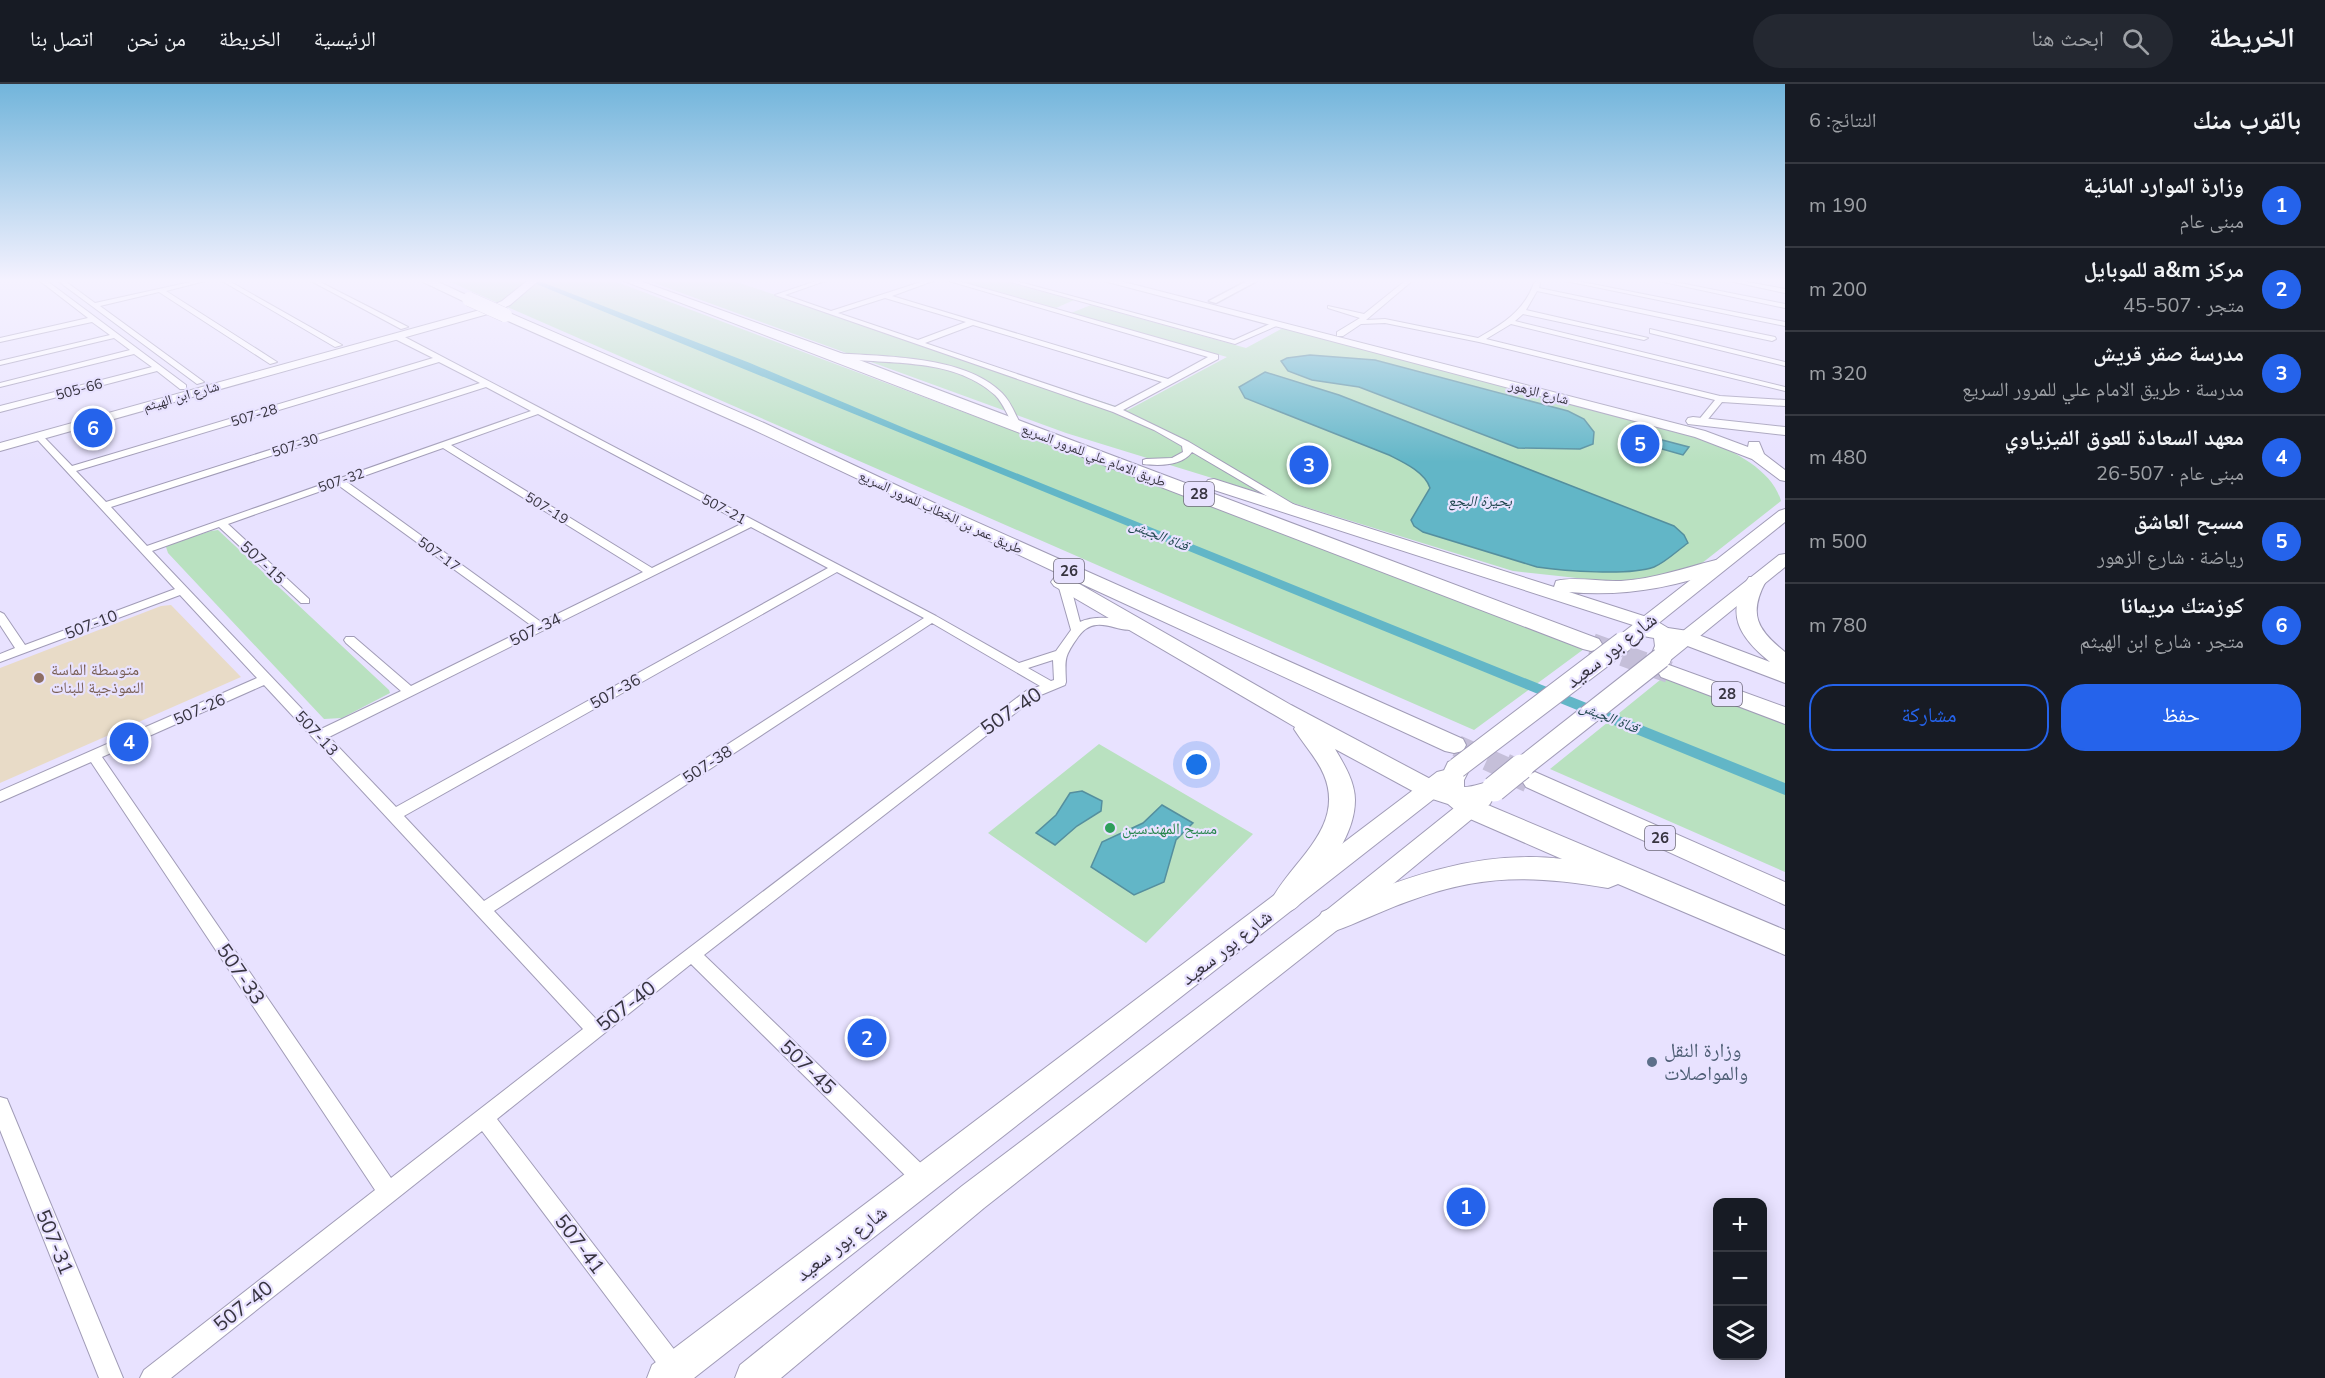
<!DOCTYPE html>
<html lang="ar">
<head>
<meta charset="utf-8">
<style>
	:root { --surface:#171b24; --page:#242831; --text:#f1f3f6; --muted:#9ea1a6; --line:#363941; --accent:#2563eb }
	body { margin:0; font-family:"Nunito Sans","Noto Naskh Arabic",sans-serif; background:var(--page); color:var(--text); direction:rtl }
	.controls { position:absolute; right:18px; bottom:18px; display:grid; overflow:hidden; border-radius:12px; box-shadow:0 3px 15px #0003 }
	.controls button { width:54px; height:54px; display:grid; place-items:center; padding:0; border:0; border-bottom:2px solid var(--line); background:var(--surface); color:var(--text); font:30px sans-serif }
	.you { position:absolute; left:1197px; top:681px; width:21px; height:21px; margin:-15px; border:4px solid #fff; border-radius:50%; background:#1a73e8; box-shadow:0 0 0 9px #1a73e833 }
	.badge { display:grid; place-items:center; width:39px; height:39px; border-radius:50%; background:var(--accent); color:#fff; font-size:20px; font-weight:700 }
	.pin { position:absolute; translate:-50% -50%; border:3px solid #fff; box-shadow:0 2px 6px #0006 }
	.list { margin:0; padding:0; list-style:none }
	h2 { display:flex; justify-content:space-between; align-items:center; height:78px; margin:0; padding:0 24px; font-size:26px }
	h2 small { font-size:20px; font-weight:400; color:var(--muted) }
	.list li { display:grid; grid-template-columns:39px 1fr auto; gap:18px; align-items:center; box-sizing:border-box; height:84px; padding:0 24px; border-top:2px solid var(--line) }
	.list b { display:block; font-size:22px; white-space:nowrap }
	.list p { margin:0; font-size:20px; white-space:nowrap; color:var(--muted) }
	.list em { font-size:20px; font-style:normal; color:var(--muted) }
	.actions { display:flex; gap:12px; padding:18px 24px }
	.actions a { flex:1; padding:14px 0; border:2px solid var(--accent); border-radius:24px; text-align:center; font-size:21px; color:var(--accent) }
	.actions .main { background:var(--accent); color:#fff }
	.icon { flex:none; width:33px; height:33px; fill:none; stroke:currentColor; stroke-width:2; stroke-linecap:round; stroke-linejoin:round }
	.map { position:relative; flex:none; width:1785px; height:1294px; overflow:hidden; direction:ltr }
	header { display:flex; align-items:center; gap:36px; box-sizing:border-box; height:84px; padding:0 30px; background:var(--surface); border-bottom:2px solid var(--line) }
	header strong { font-size:28px }
	nav { display:flex; gap:33px; margin-inline-start:auto; font-size:21px }
	.search { width:420px; height:54px; background:var(--page); display:flex; align-items:center; gap:15px; box-sizing:border-box; padding:0 21px; border-radius:33px; color:var(--muted); font-size:22px }
	main { display:flex }
	aside { flex:1; background:var(--surface) }
	.map>svg:first-child { display:block }
</style>
</head>
<body>
<header>
<strong>الخريطة</strong>
<div class="search"><svg class="icon" aria-label="search" viewBox="0 0 24 24"><circle cx="10" cy="10" r="6"/><path d="M15 15l6 6"/></svg>ابحث هنا</div>
<nav><a>الرئيسية</a><a>الخريطة</a><a>من نحن</a><a>اتصل بنا</a></nav>
</header>
<main>
<aside>
<h2>بالقرب منك<small>النتائج: 6</small></h2>
<ul class="list">
<li><span class="badge">1</span><div><b>وزارة الموارد المائية</b><p>مبنى عام</p></div><em>190 m</em></li>
<li><span class="badge">2</span><div><b>مركز a&amp;m للموبايل</b><p>متجر · 507-45</p></div><em>200 m</em></li>
<li><span class="badge">3</span><div><b>مدرسة صقر قريش</b><p>مدرسة · طريق الامام علي للمرور السريع</p></div><em>320 m</em></li>
<li><span class="badge">4</span><div><b>معهد السعادة للعوق الفيزياوي</b><p>مبنى عام · 507-26</p></div><em>480 m</em></li>
<li><span class="badge">5</span><div><b>مسبح العاشق</b><p>رياضة · شارع الزهور</p></div><em>500 m</em></li>
<li><span class="badge">6</span><div><b>كوزمتك مريمانا</b><p>متجر · شارع ابن الهيثم</p></div><em>780 m</em></li>
</ul>
<div class="actions"><a class="main">حفظ</a><a>مشاركة</a></div>
</aside>
<div class="map">
<svg width="1785" height="1294" viewBox="0 0 1785 1294">
	<rect width="100%" height="100%" fill="#e8e2ff"/>
	<path fill="#e8dbc7" d="M171,521L241,593L0,699V584L161,522Z"/>
	<path fill="#b9e1c0" d="M448,197H614L1588,562L1474,646Z
		M649,197H733L1128,326L1227,273L1071,229L1091,221L1246,264L1283,244L1708,356C1736,369 1772,386 1781,417L1692,487L1614,498L1513,487L1066,349Z
		M960,197H1002L1074,216L1056,224Z
		M218,446L389,606L390,609L342,634L324,635L168,469L166,463L171,460L211,447Z
		M1665,592L1785,637V788L1550,685Z
		M1099,660L1253,750L1146,859L988,749Z"/>
	<path fill="#62b6c7" stroke="#558f9e" stroke-width="1.5" d="M1310,271L1375,276L1568,327L1584,335L1594,348L1593,360L1580,365L1518,364L1359,303L1312,296L1288,287L1281,277L1287,274Z
		M1265,288L1339,311L1674,442L1684,451L1688,459C1678,466 1666,478 1654,483C1629,492 1564,487 1537,483L1423,448L1414,442L1411,436L1430,404C1425,388 1403,378 1389,371L1245,314L1239,303Z
		M1647,352L1689,363L1683,371L1641,359Z
		M1082,707L1102,717L1101,727L1077,742L1055,761L1036,749L1056,731L1070,709Z
		M1162,721L1193,739L1176,756L1164,798L1134,811L1091,783L1102,758L1143,739Z"/>
	<g fill="none" stroke-linecap="round" stroke-linejoin="round">
		<path fill="#62b6c7" fill-rule="evenodd" d="M529,197H539L750,279L909,346L1785,699V711Z"/>
		<path stroke="#c5bfd9" stroke-width="22" stroke-dasharray="22 11" stroke-linecap="butt" d="M1592,560L1669,588
			M1457,662L1508,685"/>
		<path stroke="#c5bfd9" stroke-width="28" stroke-dasharray="28 14" stroke-linecap="butt" d="M1504,683L1532,696"/>
		<defs>
			<path id="minor" d="M40,197H47L186,301V305H180L157,287L0,328V322L152,283L134,270L0,303V299L130,266L114,254L0,281V277L110,251L92,238L0,258V254L88,234Z
				M58,197H65L95,219L195,197H205L166,207L277,278L270,280L159,208L100,222L204,298L197,300Z
				M222,197H229L342,261L335,263Z
				M311,197H318L408,243L401,245Z
				M816,197H825L785,211L831,227L924,197H933L892,212L1168,295L1208,273L949,197H958L1218,271V275L1123,326L1189,358L1303,426L1302,428H1294L1192,368C1182,382 1159,382 1143,380V376L1146,375L1172,374L1183,368L1182,362L1154,346L1113,328L775,211ZM885,214L966,238L918,256L838,229ZM973,241L1162,298L1115,323L925,259Z
				M1007,197H1016L1234,256L1274,238L1281,240L1235,260Z
				M1405,197H1412L1366,236L1385,235L1478,254C1503,240 1524,227 1534,199L1537,197L1540,199L1539,204L1775,253L1776,255L1772,257L1537,207L1526,226L1648,254L1644,256L1523,230L1515,237L1785,303V307L1511,240L1486,255L1720,312L1785,316V322L1722,318L1704,340L1701,341L1697,338L1715,316L1479,258L1385,239L1361,240L1343,252H1337V248L1360,234L1328,224V222L1364,230Z
				M1566,197H1577L1785,238V242Z
				M1659,197H1670L1785,220V224Z
				M1730,197H1742L1785,205V209Z
				M1650,245L1785,278V282L1650,249Z
				M393,250H399L936,532L1019,579L1056,567L1071,546L1058,500L1060,498H1068L1070,500L1080,538C1094,531 1127,533 1139,542C1123,556 1098,525 1078,553C1064,573 1065,574 1066,598L1065,601L1036,613L704,871L930,1088L933,1095L930,1102L923,1105L916,1102L691,880L497,1035L683,1277L687,1285L682,1294L667,1293L482,1047L171,1294H140L144,1286L375,1106L91,678L0,718V707L257,594L180,511L0,578V570L15,564L0,541V528L4,530L25,561L175,505L34,352L41,350L72,382L433,274L393,254ZM439,278L480,299L106,418L76,387ZM486,303L531,327L147,462L111,423ZM538,330L743,439L652,484L451,361ZM443,364L643,488L541,538L347,398ZM338,401L532,542L411,602L354,553H346L344,556L346,559L401,607L321,645L152,467L219,443L301,519H309V515L228,440ZM751,443L828,484L396,723L329,653ZM837,488L924,534L484,817L404,732ZM932,539L1040,602L1026,607L596,935L494,827ZM1053,576L1054,596L1051,597L1028,584ZM264,601L583,945L391,1094L102,673Z
				M834,269C885,273 964,271 1002,309C1011,318 1015,330 1021,341L1014,343C1008,333 1004,320 995,311C950,271 885,282 831,273L830,271Z
				M0,1013L7,1015L123,1294H99L0,1046Z"/>
			<path id="tertiary" d="M1247,197H1257L1216,219L1209,217Z"/>
			<path id="primary" d="M527,197H538L510,221L495,228L0,367V359L487,224L502,217Z
				M1104,197H1120L1705,347L1748,363L1749,358H1759L1764,370L1785,386V397L1780,396L1752,375L1695,353Z
				M1693,333L1785,343V351L1688,340L1686,337L1688,334Z
				M1785,425V438L1630,562H1616L1614,558L1616,554L1779,427Z
				M1785,470V483L1668,578H1654L1651,574L1654,570L1779,471Z
				M1445,686L1453,688L1456,694L1453,700L694,1294H647L652,1281L1437,688Z
				M1482,706L1490,708L1493,714L1490,720L1341,843L984,1124L781,1294H735L740,1281L962,1102L1323,829L1474,708Z"/>
			<path id="motorway" d="M421,197H436L475,215L469,219L465,218Z
				M624,197H640L838,268L1599,555L1602,560L1599,565L1591,567L1583,565Z
				M505,227L764,339L945,424L1463,655L1466,661L1463,667L1454,669L1445,667L1069,494L1291,621L1438,699L1448,678L1457,675L1466,678L1470,684L1464,696V703C1478,703 1489,694 1503,699L1507,705L1503,711L1483,719L1785,846V871L1618,800L1608,804C1534,791 1481,790 1409,817C1383,826 1358,839 1332,848L1322,844L1317,836L1322,828C1399,795 1477,765 1562,775L1461,731L1448,720L1420,711L1335,665C1344,680 1355,698 1355,716C1355,751 1328,783 1308,809C1303,815 1299,823 1292,826C1286,829 1282,827 1275,825L1271,817C1291,777 1346,744 1324,691C1317,674 1304,661 1294,645L1295,643L1054,502L1051,498L1054,494H1068L752,345L501,234L499,231L501,228Z
				M1214,395L1554,503L1556,497C1574,492 1601,498 1621,497C1654,495 1684,484 1716,476L1723,478L1726,482L1723,486C1672,504 1622,513 1569,508L1653,535L1668,544L1688,547L1770,578C1739,553 1724,529 1749,493H1763L1766,497C1748,530 1757,546 1785,568V599L1677,558L1675,568L1669,579L1661,581L1653,579L1650,574L1655,562L1654,554L1643,552L1640,547L1642,545L1639,543L1208,404L1205,400L1208,396Z
				M1669,581L1785,623V640L1661,593L1658,588L1661,583Z
				M1535,688L1785,798V821L1526,703L1522,697L1526,691Z"/>
		</defs>
		<use href="#minor" stroke="#a19cb7" stroke-width="2"/>
		<use href="#tertiary" stroke="#a19cb7" stroke-width="3"/>
		<use href="#primary" stroke="#a19cb7" stroke-width="2"/>
		<use href="#motorway" stroke="#a19cb7" stroke-width="2"/>
		<use href="#minor" fill="#fff" fill-rule="evenodd"/>
		<use href="#tertiary" fill="#fff" fill-rule="evenodd"/>
		<use href="#primary" fill="#fff" fill-rule="evenodd"/>
		<use href="#motorway" fill="#fff" fill-rule="evenodd"/>
		<defs>
			<path id="primary-bridge-far1" d="M1457,684L1623,558
				M1520,685L1661,574"/>
			<path id="primary-bridge" d="M1494,705L1521,683"/>
			<path id="motorway-bridge" d="M469,215L505,231"/>
		</defs>
		<use href="#primary-bridge-far1" stroke="#a19cb7" stroke-width="22" stroke-linecap="butt"/>
		<use href="#primary-bridge" stroke="#a19cb7" stroke-width="27" stroke-linecap="butt"/>
		<use href="#motorway-bridge" stroke="#a19cb7" stroke-width="15" stroke-linecap="butt"/>
		<use href="#primary-bridge-far1" stroke="#fff" stroke-width="20"/>
		<use href="#primary-bridge" stroke="#fff" stroke-width="25"/>
		<use href="#motorway-bridge" stroke="#fff" stroke-width="14"/>
	</g>
	<linearGradient id="sky" x2="0" y2="1"><stop stop-color="#72b5db"/><stop offset="0.52" stop-color="#f5f2ff"/><stop offset="1" stop-color="#f5f2ff" stop-opacity="0"/></linearGradient>
	<rect width="1785" height="378" fill="url(#sky)"/>
	<circle fill="#8d6e63" stroke="#e8e2ff" stroke-width="2" cx="39" cy="594" r="6"/>
	<circle fill="#2e9e5b" stroke="#e8e2ff" stroke-width="2" cx="1110" cy="744" r="6"/>
	<circle fill="#5c6f8a" stroke="#e8e2ff" stroke-width="2" cx="1652" cy="978" r="6"/>
	<g text-anchor="middle" stroke-width="4.5" stroke-linejoin="round" paint-order="stroke">
		<g font-size="14" fill="#373440" stroke="#e8e2ff">
			<text transform="translate(79 305) rotate(-15)" y="5">505-66</text>
			<text transform="translate(1539 308) rotate(15)" y="5">شارع الزهور</text>
			<text transform="translate(181 312) rotate(-16)" y="5">شارع ابن الهيثم</text>
			<text transform="translate(254 331) rotate(-17)" y="5">507-28</text>
			<text transform="translate(295 361) rotate(-18)" y="5">507-30</text>
			<text transform="translate(1094 371) rotate(21)" y="5">طريق الامام علي للمرور السريع</text>
			<text transform="translate(341 396) rotate(-19)" y="5">507-32</text>
			<text transform="translate(547 424) rotate(32)" y="5">507-19</text>
			<text transform="translate(724 425) rotate(28)" y="5">507-21</text>
			<text transform="translate(941 428) rotate(25)" y="5">طريق عمر بن الخطاب للمرور السريع</text>
			<text transform="translate(439 470) rotate(36)" y="5">507-17</text>
		</g>
		<g fill="#e8e2ff" stroke="#6c6879" stroke-width="1.5">
			<rect x="1184" y="398" width="30" height="24" rx="4.5"/>
			<rect x="1054" y="475" width="30" height="24" rx="4.5"/>
			<rect x="1712" y="598" width="30" height="24" rx="4.5"/>
			<rect x="1645" y="742" width="30" height="24" rx="4.5"/>
		</g>
		<g font-size="15" font-weight="bold" fill="#373440">
			<text x="1199" y="415">28</text>
			<text x="1069" y="492">26</text>
			<text x="1727" y="615">28</text>
			<text x="1660" y="759">26</text>
		</g>
		<g font-size="15" font-style="italic" fill="#1f464e" stroke="#e8e2ff">
			<text x="1480" y="422">بحيرة البجع</text>
			<text transform="translate(1159 451) rotate(22)" y="5">قناة الجيش</text>
			<text transform="translate(1609 633) rotate(22)" y="5">قناة الجيش</text>
		</g>
		<g font-size="16" fill="#373440" stroke="#e8e2ff">
			<text transform="translate(263 478) rotate(43)" y="6">507-15</text>
			<text transform="translate(91 540) rotate(-21)" y="6">507-10</text>
			<text transform="translate(535 545) rotate(-26)" y="6">507-34</text>
			<text transform="translate(615 607) rotate(-29)" y="6">507-36</text>
			<text transform="translate(199 625) rotate(-24)" y="6">507-26</text>
			<text transform="translate(317 649) rotate(47)" y="6">507-13</text>
			<text transform="translate(707 680) rotate(-33)" y="6">507-38</text>
		</g>
		<g font-size="16" fill="#785e54" stroke="#e8e2ff" text-anchor="start">
			<text x="51" y="591">متوسطة الماسة<tspan x="51" dy="18">النموذجية للبنات</tspan></text>
		</g>
		<g font-size="16" fill="#27864d" stroke="#e8e2ff" text-anchor="start">
			<text x="1122" y="750">مسبح المهندسين</text>
		</g>
		<g font-size="20" fill="#373440" stroke="#e8e2ff">
			<text transform="translate(1611 566) rotate(-38)" y="7">شارع بور سعيد</text>
			<text transform="translate(1011 627) rotate(-34)" y="7">507-40</text>
			<text transform="translate(1226 863) rotate(-38)" y="7">شارع بور سعيد</text>
			<text transform="translate(241 890) rotate(56)" y="7">507-33</text>
			<text transform="translate(626 922) rotate(-38)" y="7">507-40</text>
			<text transform="translate(808 983) rotate(44)" y="7">507-45</text>
			<text transform="translate(55 1158) rotate(68)" y="7">507-31</text>
			<text transform="translate(841 1159) rotate(-38)" y="7">شارع بور سعيد</text>
			<text transform="translate(580 1160) rotate(53)" y="7">507-41</text>
			<text transform="translate(243 1222) rotate(-38)" y="7">507-40</text>
		</g>
		<g font-size="20" fill="#4e5e75" stroke="#e8e2ff" text-anchor="start">
			<text x="1664" y="973">وزارة النقل<tspan x="1664" dy="23">والمواصلات</tspan></text>
		</g>
	</g>
</svg>
<div class="controls">
<button>+</button>
<button>−</button>
<button><svg class="icon" aria-label="layers" viewBox="0 0 24 24"><path d="M12 4l9 5-9 5-9-5zM3 14l9 5 9-5"/></svg></button>
</div>
<div class="you"></div>
<div class="pin badge" style="left:1466px;top:1123px">1</div>
<div class="pin badge" style="left:867px;top:954px">2</div>
<div class="pin badge" style="left:1309px;top:381px">3</div>
<div class="pin badge" style="left:129px;top:658px">4</div>
<div class="pin badge" style="left:1640px;top:360px">5</div>
<div class="pin badge" style="left:93px;top:344px">6</div>
</div>
</main>
</body>
</html>
